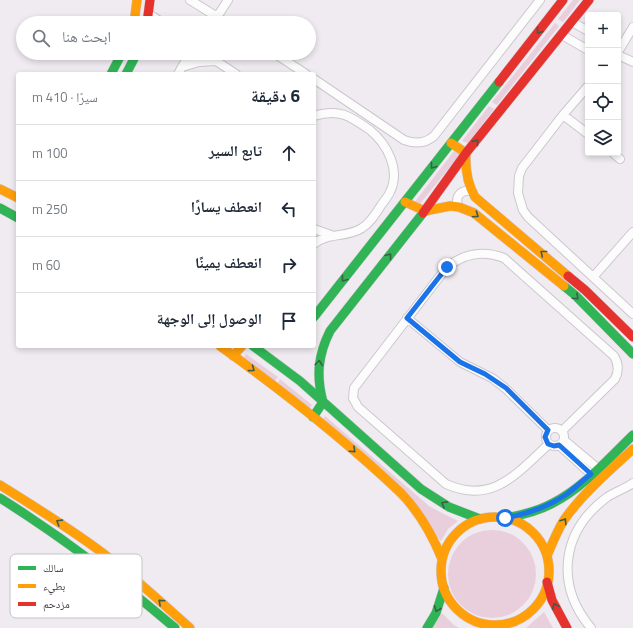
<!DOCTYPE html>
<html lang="ar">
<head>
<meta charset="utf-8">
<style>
	:root { --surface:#fff; --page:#f6f6f7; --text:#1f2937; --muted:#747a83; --line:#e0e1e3 }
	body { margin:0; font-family:"Titillium Web","Noto Naskh Arabic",sans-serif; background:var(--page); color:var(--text); direction:rtl }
	.controls { position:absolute; right:12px; top:12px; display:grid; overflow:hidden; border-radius:4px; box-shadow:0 2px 6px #0003 }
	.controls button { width:36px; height:36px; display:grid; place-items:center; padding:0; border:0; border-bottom:1px solid var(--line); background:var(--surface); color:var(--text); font:20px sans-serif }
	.stop { position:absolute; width:12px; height:12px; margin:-9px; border:3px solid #1a73e8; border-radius:50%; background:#fff }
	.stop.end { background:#1a73e8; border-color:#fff; box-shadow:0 1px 4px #0008 }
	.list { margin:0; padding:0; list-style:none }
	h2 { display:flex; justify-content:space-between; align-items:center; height:52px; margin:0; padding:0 16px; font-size:17px }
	h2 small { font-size:13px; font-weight:400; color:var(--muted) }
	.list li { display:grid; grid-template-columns:26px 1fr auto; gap:12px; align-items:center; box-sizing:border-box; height:56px; padding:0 16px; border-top:1px solid var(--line) }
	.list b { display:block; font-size:15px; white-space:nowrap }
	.list em { font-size:13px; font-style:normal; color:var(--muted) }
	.icon { flex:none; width:22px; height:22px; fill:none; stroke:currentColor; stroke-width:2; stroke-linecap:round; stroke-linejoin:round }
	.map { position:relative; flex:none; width:633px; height:628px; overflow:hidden; direction:ltr }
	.search { position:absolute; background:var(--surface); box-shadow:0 2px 6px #0003; left:16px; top:16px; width:300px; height:44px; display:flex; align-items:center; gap:10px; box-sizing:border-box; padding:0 14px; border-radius:22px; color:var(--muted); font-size:15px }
	.panel { position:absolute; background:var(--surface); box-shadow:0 2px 6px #0003; left:16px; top:72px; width:300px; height:276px; border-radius:4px; direction:rtl }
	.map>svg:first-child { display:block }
</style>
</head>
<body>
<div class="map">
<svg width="633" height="628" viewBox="0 0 633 628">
	<rect width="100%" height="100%" fill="#f0ebf1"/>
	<path fill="#e9cedc" d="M573,0H580L563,22L558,19Z
		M555,23L559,26L497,105L492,102Z
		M489,106L494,109L468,143L462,141Z
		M454,151L460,154L420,204L414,203Z
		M246,354L278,377L274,382L243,359Z
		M280,379L312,405L309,409L277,384Z
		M325,416L429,506L442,513L458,521L448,529L441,541L322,421Z
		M448 574a44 44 0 1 1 88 0a44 44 0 1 1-88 0Z
		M544,612L553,628H526Z
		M442,613L454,625L459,628H432Z"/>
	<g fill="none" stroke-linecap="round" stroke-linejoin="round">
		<defs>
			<path id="street" d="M190,0L227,23
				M149,14L163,23
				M217,17L228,0
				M572,22L588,31
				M562,35L588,50
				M618,52L633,27
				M204,53L236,74
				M274,53L306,74
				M618,55L633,62
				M182,67L199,62L216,61
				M178,74L190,53
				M314,79L404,140C415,144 425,144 434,136L540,0
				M588,86L563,115L522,168L519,176L518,193L523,210L528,217L633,314
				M563,115L588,134
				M314,116C339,108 350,116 370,130C387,144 401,170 390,192C388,197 383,202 380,207C375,215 370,223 362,228C347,238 328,232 314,244
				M613,153L620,159
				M459,207C454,198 460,189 471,191
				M314,229L331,235
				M594,276L633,232
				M407,318L460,362L492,378L505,388L548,430
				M546 437a9 9 0 1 1 18 0a9 9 0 1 1-18 0Z
				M564,440L601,471
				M549,444C517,473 493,505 446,484L358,407L353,398L354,388L447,267C465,253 483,250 504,258L614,356C619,364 619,371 615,379L562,431
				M559,445L591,474
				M591,628C555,585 561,532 606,498C614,492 625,489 633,483"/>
			<path id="fast" d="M111,74L122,53
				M126,74L137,53
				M0,208L18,218
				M564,286L575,295L633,354
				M314,317L499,82
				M253,346L300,381L421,489L449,507L480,519
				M313,417L323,402C316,376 318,355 330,331L423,213
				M0,498C62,537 119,580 175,628
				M506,518C522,515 539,511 553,503C584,487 608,459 633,435
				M427,628L436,613L444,588"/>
			<path id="slow" d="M134,23L137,0
				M451,143L466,153C465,169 467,183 475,197L568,276
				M0,189L18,198
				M405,202L425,211L450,206L459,207L474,213L564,286
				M220,346C283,391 345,440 401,493C420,513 432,534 442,559
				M233,356L242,346
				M0,485C35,507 71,529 104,554C134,577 162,603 190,628
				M441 571a54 54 0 1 1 108 0a54 54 0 1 1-108 0Z
				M547,556C552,544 557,531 564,520C583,493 609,471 633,449"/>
			<path id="jam" d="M147,23L150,0
				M499,82L563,0
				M423,213L466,153L589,0
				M568,276L585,290L633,337
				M547,582L552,600L567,628"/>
		</defs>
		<use href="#street" stroke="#cbc7cd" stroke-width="10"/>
		<use href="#fast" stroke="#d3c9d5" stroke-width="10"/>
		<use href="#slow" stroke="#d3c9d5" stroke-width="10"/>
		<use href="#jam" stroke="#d3c9d5" stroke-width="10"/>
		<use href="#street" stroke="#fdfcfd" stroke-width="8"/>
		<use href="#fast" stroke="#30b455" stroke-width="9"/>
		<use href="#slow" stroke="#ff9f0a" stroke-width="9"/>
		<use href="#jam" stroke="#e5322d" stroke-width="9"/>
	</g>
	<defs><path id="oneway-chevron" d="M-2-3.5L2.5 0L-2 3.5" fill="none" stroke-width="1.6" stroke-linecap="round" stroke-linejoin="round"/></defs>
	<g stroke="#3d5d4a">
		<use href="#oneway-chevron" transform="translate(539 31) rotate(128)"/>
		<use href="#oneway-chevron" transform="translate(476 142) rotate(-51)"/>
		<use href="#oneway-chevron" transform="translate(433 166) rotate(128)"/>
		<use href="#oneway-chevron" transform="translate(476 215) rotate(34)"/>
		<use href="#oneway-chevron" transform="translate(543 253) rotate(-141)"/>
		<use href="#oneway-chevron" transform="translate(389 256) rotate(-52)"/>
		<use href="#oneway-chevron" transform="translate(344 279) rotate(128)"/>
		<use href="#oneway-chevron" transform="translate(576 297) rotate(43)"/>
		<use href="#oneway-chevron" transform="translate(319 363) rotate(-83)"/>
		<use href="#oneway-chevron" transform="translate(252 369) rotate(36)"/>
		<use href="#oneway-chevron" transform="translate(353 450) rotate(42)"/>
		<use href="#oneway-chevron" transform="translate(444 504) rotate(-151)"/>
		<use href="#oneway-chevron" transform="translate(564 521) rotate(-57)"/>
		<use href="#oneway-chevron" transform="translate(59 522) rotate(-148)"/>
		<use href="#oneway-chevron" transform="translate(161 602) rotate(-138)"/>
		<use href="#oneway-chevron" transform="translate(555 606) rotate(-114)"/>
		<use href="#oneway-chevron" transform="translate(437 609) rotate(112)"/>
	</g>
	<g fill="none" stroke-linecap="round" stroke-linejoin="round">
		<path stroke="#1a73e8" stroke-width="5" d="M447,267L407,318L460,362L485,374L506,388L548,430L545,437L548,444L554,446L559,445L591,474C583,480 575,488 567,494C548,507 527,514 505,518"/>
	</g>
	<rect x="10" y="554" width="132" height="64" rx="6" fill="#fff" stroke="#c6c3c8" stroke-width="1"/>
	<rect x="18" y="566" width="18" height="4" fill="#30b455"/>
	<rect x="18" y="584" width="18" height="4" fill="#ff9f0a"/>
	<rect x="18" y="602" width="18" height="4" fill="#e5322d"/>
	<g font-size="11" fill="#423846">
		<text x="43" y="572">سالك</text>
		<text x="43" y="590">بطيء</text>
		<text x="43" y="608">مزدحم</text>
	</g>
</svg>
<div class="controls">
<button>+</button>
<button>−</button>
<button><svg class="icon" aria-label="locate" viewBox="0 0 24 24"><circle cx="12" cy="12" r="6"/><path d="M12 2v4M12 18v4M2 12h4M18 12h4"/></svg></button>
<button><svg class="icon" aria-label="layers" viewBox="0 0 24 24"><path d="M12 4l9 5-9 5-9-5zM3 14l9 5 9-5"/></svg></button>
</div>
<div class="stop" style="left:505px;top:518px"></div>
<div class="stop end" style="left:447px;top:267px"></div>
<div class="search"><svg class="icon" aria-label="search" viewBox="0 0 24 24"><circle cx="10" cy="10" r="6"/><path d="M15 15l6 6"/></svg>ابحث هنا</div>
<section class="panel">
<h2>6 دقيقة<small>سيرًا · 410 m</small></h2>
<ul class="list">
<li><svg class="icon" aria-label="ahead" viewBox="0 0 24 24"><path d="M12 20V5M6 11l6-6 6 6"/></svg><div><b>تابع السير</b></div><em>100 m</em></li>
<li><svg class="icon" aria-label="left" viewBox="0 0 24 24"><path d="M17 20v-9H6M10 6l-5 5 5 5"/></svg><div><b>انعطف يسارًا</b></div><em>250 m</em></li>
<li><svg class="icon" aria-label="right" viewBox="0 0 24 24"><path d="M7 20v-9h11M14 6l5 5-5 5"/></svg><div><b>انعطف يمينًا</b></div><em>60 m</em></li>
<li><svg class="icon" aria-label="arrive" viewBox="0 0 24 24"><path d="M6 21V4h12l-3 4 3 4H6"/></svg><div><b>الوصول إلى الوجهة</b></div></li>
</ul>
</section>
</div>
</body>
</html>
